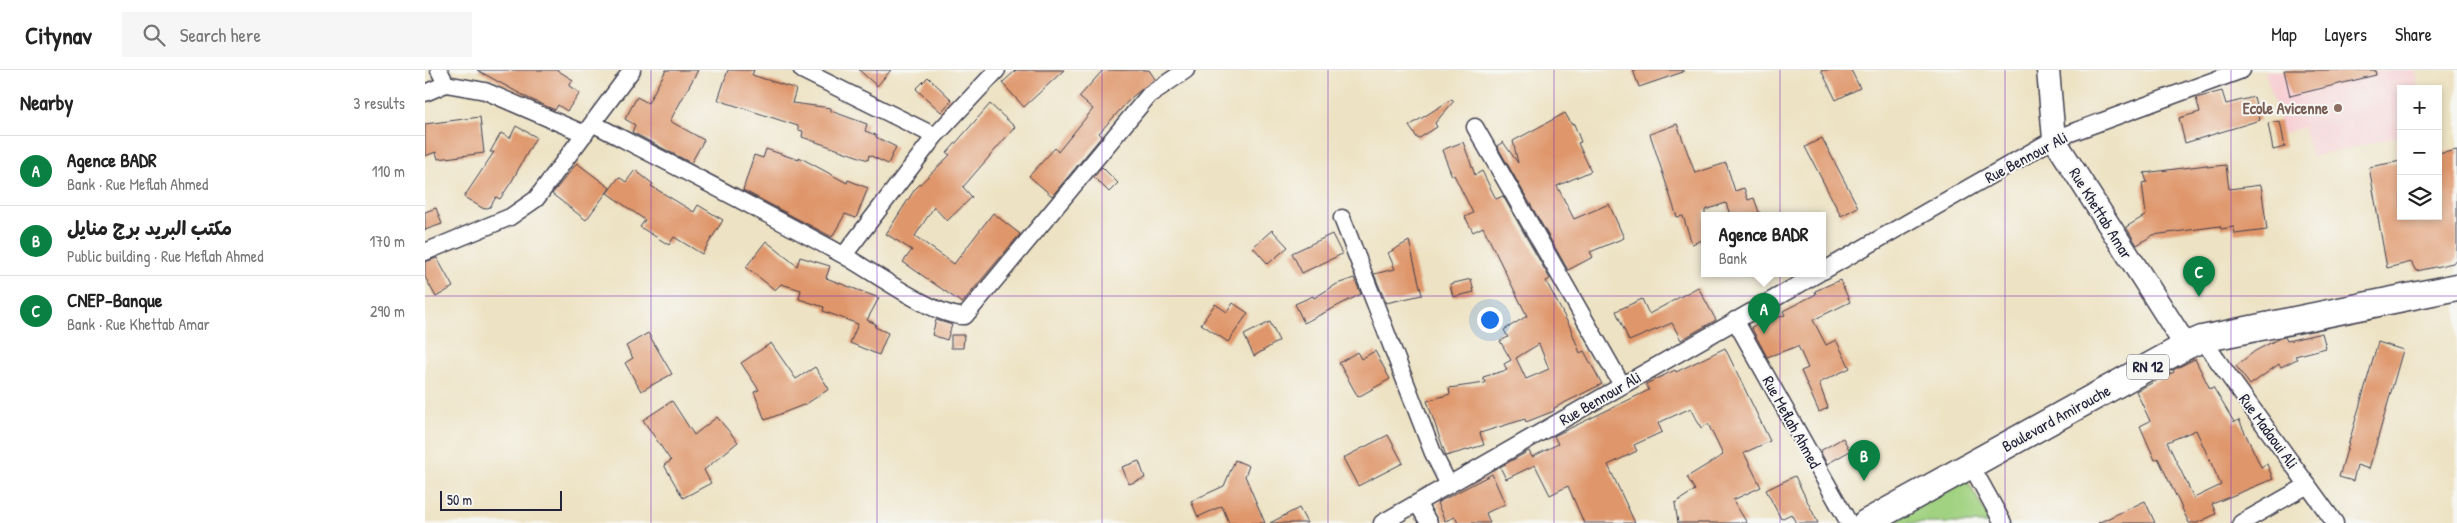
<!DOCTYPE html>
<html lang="en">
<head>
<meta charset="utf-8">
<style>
	:root { --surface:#fff; --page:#f6f6f6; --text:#222; --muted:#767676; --line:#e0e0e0; --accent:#0b8043 }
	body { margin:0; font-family:"Patrick Hand","Playpen Sans Arabic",sans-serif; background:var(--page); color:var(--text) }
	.controls { position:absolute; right:15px; top:15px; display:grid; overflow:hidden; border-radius:0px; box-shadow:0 2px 8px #0003 }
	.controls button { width:45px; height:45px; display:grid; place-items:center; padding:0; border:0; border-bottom:1px solid var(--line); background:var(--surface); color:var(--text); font:25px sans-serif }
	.scale { position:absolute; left:15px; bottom:12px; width:122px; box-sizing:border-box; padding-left:5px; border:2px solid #22223b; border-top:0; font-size:14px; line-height:18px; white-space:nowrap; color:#22223b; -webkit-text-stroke:4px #f6f6f2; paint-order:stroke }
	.you { position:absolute; left:1064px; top:249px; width:18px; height:18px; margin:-12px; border:4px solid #fff; border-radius:50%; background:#1a73e8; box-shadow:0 0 0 8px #1a73e833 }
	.badge { display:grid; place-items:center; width:32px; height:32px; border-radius:50%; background:var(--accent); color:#fff; font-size:16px; font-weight:700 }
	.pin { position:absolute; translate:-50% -41px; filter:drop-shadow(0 1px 2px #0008) }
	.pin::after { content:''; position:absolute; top:26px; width:18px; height:15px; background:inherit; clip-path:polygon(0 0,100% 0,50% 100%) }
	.popup { position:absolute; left:1276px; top:142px; width:125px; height:65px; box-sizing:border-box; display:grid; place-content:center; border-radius:0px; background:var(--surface); filter:drop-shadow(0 1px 4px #0005); font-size:16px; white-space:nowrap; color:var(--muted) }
	.popup b { font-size:19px; color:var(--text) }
	.popup::after { content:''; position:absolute; left:50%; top:100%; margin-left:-10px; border:10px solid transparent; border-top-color:var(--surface) }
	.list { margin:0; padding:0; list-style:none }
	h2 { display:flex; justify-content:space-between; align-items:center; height:65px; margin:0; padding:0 20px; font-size:21px }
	h2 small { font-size:16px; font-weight:400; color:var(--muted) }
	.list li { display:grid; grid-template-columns:32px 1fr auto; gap:15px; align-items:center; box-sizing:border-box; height:70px; padding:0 20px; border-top:1px solid var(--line) }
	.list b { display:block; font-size:19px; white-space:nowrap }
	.list p { margin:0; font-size:16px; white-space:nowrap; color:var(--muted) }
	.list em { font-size:16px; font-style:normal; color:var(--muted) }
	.icon { flex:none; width:28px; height:28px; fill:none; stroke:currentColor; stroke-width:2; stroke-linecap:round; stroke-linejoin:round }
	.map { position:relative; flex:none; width:2032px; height:453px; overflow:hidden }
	header { display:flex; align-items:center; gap:30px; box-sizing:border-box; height:70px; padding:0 25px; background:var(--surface); border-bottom:1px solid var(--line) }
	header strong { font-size:24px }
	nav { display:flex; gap:28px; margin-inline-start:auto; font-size:18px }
	.search { width:350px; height:45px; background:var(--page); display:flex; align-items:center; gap:12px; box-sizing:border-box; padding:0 18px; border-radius:0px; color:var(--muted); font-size:19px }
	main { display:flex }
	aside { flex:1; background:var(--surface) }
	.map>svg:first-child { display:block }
</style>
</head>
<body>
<header>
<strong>Citynav</strong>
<div class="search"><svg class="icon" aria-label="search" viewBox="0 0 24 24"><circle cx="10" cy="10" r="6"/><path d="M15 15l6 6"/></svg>Search here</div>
<nav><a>Map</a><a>Layers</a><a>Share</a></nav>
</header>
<main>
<aside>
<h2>Nearby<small>3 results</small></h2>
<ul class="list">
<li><span class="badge">A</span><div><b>Agence BADR</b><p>Bank · Rue Meflah Ahmed</p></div><em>110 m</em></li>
<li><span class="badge">B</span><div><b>مكتب البريد برج منايل</b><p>Public building · Rue Meflah Ahmed</p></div><em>170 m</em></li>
<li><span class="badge">C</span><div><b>CNEP-Banque</b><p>Bank · Rue Khettab Amar</p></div><em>290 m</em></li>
</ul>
</aside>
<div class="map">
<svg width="2032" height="453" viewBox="0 0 2032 453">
	<rect width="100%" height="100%" fill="#f6f6f2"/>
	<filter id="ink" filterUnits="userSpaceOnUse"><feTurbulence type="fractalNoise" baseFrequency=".02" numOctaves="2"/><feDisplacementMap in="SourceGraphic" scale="10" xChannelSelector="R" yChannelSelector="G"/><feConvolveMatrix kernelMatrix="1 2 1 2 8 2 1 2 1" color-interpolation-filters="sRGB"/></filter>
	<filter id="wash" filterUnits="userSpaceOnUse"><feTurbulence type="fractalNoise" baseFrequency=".0096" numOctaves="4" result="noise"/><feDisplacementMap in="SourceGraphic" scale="20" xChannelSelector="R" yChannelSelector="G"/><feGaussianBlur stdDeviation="1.12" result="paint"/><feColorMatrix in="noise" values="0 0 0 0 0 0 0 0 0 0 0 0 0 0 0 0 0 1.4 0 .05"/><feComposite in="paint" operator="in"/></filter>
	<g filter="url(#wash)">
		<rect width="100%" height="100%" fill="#ede2c3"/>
		<path fill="#f7cfd3" d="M1990,0L1993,19H1976V66L1887,87L1878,57L1858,64L1840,1Z"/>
		<path fill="#a1d281" stroke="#627a5e" d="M1536,400L1566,453H1463Z"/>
		<g id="blocks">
			<path fill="#df966a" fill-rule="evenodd" d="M52,0H132L148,10L144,16L155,23L142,41L133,35L130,40L103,28Z
				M241,0H273L245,51L279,70L266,93L207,62L210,55L200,49L212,27L223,33Z
				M303,0H329L327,5L371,19L367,33L406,38V41L442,54L440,61L451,65V67L471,77L463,94L444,85L443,90L377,67L378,61L373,60V56L293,30Z
				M434,0H466L452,16Z
				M591,0H639L599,37L577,13Z
				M678,0H724L730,9L707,27L674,63L677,66L627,126L604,106L630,78L633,82L668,39L654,27Z
				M1208,0H1258V2L1214,17Z
				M1396,0H1426L1435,18L1411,30Z
				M1859,0H1950L1951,5L1865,26Z
				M503,7L527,30L516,42L491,19Z
				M1797,21L1801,34L1829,27L1835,50L1760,73L1754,48L1775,42L1771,28Z
				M1027,29L1029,31L1010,53L1012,57L993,69L984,56Z
				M565,34L590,57L538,117L547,127L522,151L509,137L490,166L529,194L568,143L595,164L537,233L478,192L487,180L461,164L490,119L525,85L522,83Z
				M1140,43L1147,55L1149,54L1156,72L1153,73L1166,101L1132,116L1149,149L1184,134L1199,168L1165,182L1168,187L1143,200L1072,76L1078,72L1093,93L1088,71Z
				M55,47L59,83L13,89L11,82L0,86V54Z
				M1855,51L1860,77L1848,80L1843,53Z
				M1252,54L1270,103L1301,93L1310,121L1319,118L1323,130L1329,128L1335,145H1305L1301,133L1280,140V169L1267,174L1258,146L1252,147L1225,64Z
				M91,56L111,67L87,111L75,129L71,127L65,137L59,139L39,127L69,82H65L76,63L85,68Z
				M1397,68L1433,137L1416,146L1380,77Z
				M1038,72L1050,105L1057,101L1071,129L1078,126L1125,209L1121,211L1145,257L1155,283L1159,281L1177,314L1129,338V341L1101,352L1100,349L1055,363L1059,375L1021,386L1002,331L1025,324L1024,318L1060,313L1058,307L1082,300L1079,294L1086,290L1075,271L1083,267L1079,260L1102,246L1058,157L1048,162L1040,147L1048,143L1029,105L1027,106L1017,80ZM1114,274L1124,299L1101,309L1091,288Z
				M341,79L374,90V87L422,113L423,110L443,118L431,148L420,144L407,167L318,120L329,85L338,88Z
				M2032,80V188L2028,193L1992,201L1987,192L1962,198L1944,97L1976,91V146H2013V84Z
				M152,93L185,118L161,150L127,124Z
				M1782,95V97L1801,95L1804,119L1836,115L1842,160L1810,164L1809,157L1796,159L1795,156L1728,165L1712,175L1701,157L1721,145L1717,113L1722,112L1719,103Z
				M677,97L693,113L684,122L669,107Z
				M210,100L228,114L226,116L269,142L273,135L298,150L277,184L249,167L244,175L215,157L220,150L182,123L194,107L201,112Z
				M11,138L17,154L0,160V142Z
				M847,160L863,177L843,194L828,177Z
				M907,164L917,184L877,203L867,183Z
				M341,171L372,196L375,187L405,196L401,208L454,228L442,250L451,254L450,257L463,263L454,285L425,273L433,254L398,241L399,237L374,229L376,220L356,214L350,220L321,197Z
				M984,171L997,225L961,233L949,204L970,199L963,183Z
				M12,188L28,217L11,227L0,207V192Z
				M929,208L936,224L879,253L870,234L888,226L889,228L912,214Z
				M1046,209L1049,222L1028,227L1025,214Z
				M1415,210L1425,232L1388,250L1401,275L1411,270L1425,298L1394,313L1403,338L1394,342L1376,301L1383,298L1373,276L1342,287L1326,257L1360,245L1358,241L1391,224L1390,221Z
				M1273,217L1291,250L1256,270L1247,253L1204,271L1191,241L1217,229L1224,244Z
				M808,233L823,243L803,272L776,254L790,234L802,242Z
				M511,250L527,255L522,270L507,265Z
				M845,252L854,271L829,286L819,265Z
				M223,263L247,304L216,321L200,293L208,288L201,276Z
				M1897,263L1901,278L1870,286L1872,289L1856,297L1854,294L1825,315L1811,296L1830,281L1855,268L1860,267L1862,271Z
				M526,265H539L538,278H526Z
				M1953,272L1978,280L1944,399L1932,395L1928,411L1914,407Z
				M346,273L371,309L390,297L404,319L381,334L340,350L329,322L334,320L316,293Z
				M1300,278L1345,371L1319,383L1336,417L1308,430L1322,453H1253L1250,433L1270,420L1262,407L1298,385L1283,354L1276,358L1266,338L1233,353L1237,362L1209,375L1212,381L1183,395L1210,453H1159L1143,416L1125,425L1110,395L1081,409L1075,397L1104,381L1107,387L1133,374L1129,366L1224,320L1221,314L1250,300L1251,302Z
				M950,281L965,309L933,327L914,293L932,282L936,289Z
				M1770,289L1785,319L1788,317L1809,352L1814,350L1836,397L1842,394L1848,409L1787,434L1791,444L1772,453H1764L1733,388L1730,390L1715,356L1725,351L1711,321L1749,302L1748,300ZM1771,360L1796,415L1769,428L1742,372Z
				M247,331L269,365L292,347L313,372L279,400L286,413L258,428L239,395L246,391L218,350Z
				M963,365L978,393L933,416L918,388Z
				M1418,368L1425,381L1402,394L1395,381Z
				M810,390L824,396L820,406L840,453H804L797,436L773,447L766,431L799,416Z
				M714,391L720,408L704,414L697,397Z
				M1067,404L1080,434L1061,443L1065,453H1033L1030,447L1020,451L1012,433Z
				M1370,406L1393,453H1371L1366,444L1356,449L1341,420Z
				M1720,431L1730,453H1673Z
				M874,438L882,453H845Z"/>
		</g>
	</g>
	<g filter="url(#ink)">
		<use href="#blocks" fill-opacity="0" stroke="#403f4f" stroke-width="1"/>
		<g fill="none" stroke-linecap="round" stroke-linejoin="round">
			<defs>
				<path id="minor" d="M14,0L21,14L60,21L160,64
					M377,0L510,66
					M0,23L21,14
					M169,54C252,97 336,140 418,185C447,201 511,248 540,246L724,25L761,0
					M1050,57L1197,315
					M917,148L1008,383L1024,415
					M0,182L85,147L111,129L207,0
					M419,185L510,66L572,0
					M1398,201L1629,69L1817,0
					M1310,250L1424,453
					M1777,269L1910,453
					M1546,395L1578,453
					M992,433L1004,453
					M957,453L1394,203
					M1816,453L1883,415"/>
				<path id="secondary" d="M1623,0L1629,69L1761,276"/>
				<path id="primary" d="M1441,453L1761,276L1777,269L2032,217"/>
			</defs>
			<use href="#minor" stroke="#403f4f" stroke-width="19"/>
			<use href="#secondary" stroke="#403f4f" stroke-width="25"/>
			<use href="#primary" stroke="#403f4f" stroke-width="29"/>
			<use href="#minor" stroke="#fff" stroke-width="16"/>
			<use href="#secondary" stroke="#fff" stroke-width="22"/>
			<use href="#primary" stroke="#fff" stroke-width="26"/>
		</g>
	</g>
	<path fill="none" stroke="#7b2cbf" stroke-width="1" stroke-opacity="0.55" d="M226,0V453M452,0V453M677,0V453M903,0V453M1129,0V453M1355,0V453M1580,0V453M1806,0V453M0,226H2032"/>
	<circle fill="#8d6e63" stroke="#f6f6f2" stroke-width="2" cx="1913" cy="38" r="5"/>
	<g text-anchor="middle" stroke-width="4" stroke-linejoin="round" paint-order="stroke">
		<rect fill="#f6f6f2" stroke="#626272" stroke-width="1" x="1702" y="284.5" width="42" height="25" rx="4"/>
		<g font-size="15" font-weight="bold" fill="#22223b">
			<text x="1723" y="302">RN 12</text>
		</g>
		<g font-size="16" font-weight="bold" fill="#785e54" stroke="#f6f6f2" text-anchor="end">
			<text x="1903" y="44">Ecole Avicenne</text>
		</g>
		<g font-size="16" fill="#22223b" stroke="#f6f6f2">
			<text transform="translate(1601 87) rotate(-28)" y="6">Rue Bennour Ali</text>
			<text transform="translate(1676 143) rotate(58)" y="6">Rue Khettab Amar</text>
			<text transform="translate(1175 328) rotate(-30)" y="6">Rue Bennour Ali</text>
			<text transform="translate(1631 348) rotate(-29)" y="6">Boulevard Amirouche</text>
			<text transform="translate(1367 352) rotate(61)" y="6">Rue Meflah Ahmed</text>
			<text transform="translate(1844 361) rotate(54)" y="6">Rue Madaoui Ali</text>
		</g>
	</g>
</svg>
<div class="controls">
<button>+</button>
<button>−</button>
<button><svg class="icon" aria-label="layers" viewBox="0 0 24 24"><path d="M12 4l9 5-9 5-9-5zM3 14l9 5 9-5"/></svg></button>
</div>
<div class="scale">50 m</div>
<div class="you"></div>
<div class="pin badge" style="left:1339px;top:264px">A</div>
<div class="popup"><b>Agence BADR</b>Bank</div>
<div class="pin badge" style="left:1439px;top:411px">B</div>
<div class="pin badge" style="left:1774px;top:227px">C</div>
</div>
</main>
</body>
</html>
